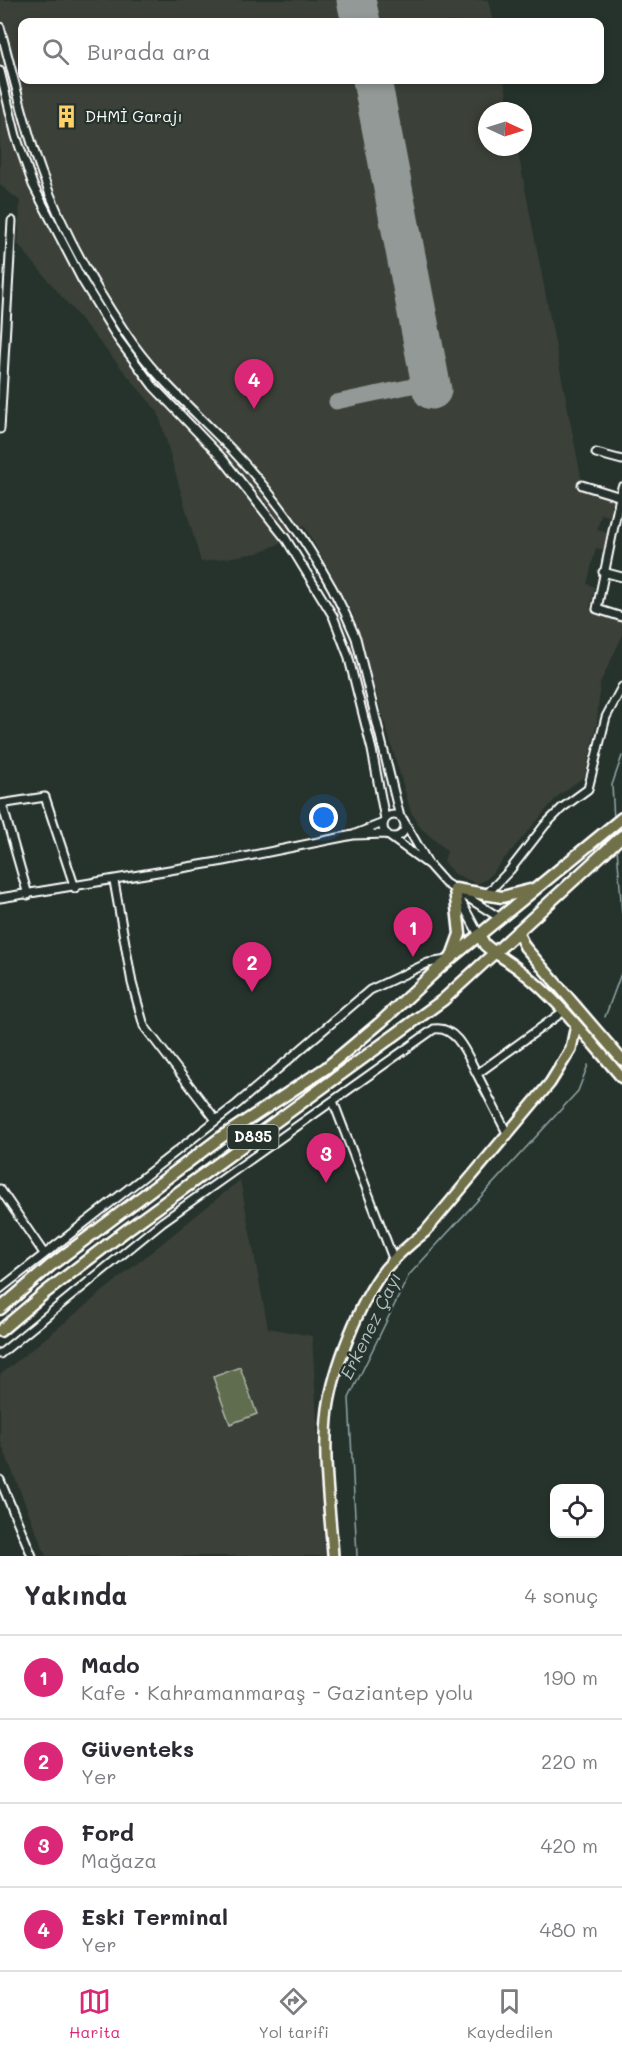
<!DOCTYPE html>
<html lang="tr">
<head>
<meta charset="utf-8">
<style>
	:root { --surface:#fff; --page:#f2f2f3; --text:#2b2b33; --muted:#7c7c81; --line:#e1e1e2; --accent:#db2777 }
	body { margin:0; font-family:Mali,sans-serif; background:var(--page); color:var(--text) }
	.controls { position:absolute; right:18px; bottom:18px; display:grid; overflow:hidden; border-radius:12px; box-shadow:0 3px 9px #0003 }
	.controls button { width:54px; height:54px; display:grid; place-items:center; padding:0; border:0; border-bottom:2px solid var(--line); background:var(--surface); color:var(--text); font:30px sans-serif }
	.compass { position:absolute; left:478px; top:102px; width:54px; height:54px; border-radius:50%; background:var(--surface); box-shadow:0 3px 9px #0003; rotate:94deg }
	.you { position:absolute; left:324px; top:818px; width:21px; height:21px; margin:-15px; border:4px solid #fff; border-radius:50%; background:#1a73e8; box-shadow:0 0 0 9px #1a73e833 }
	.badge { display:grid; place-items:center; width:39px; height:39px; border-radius:50%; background:var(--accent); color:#fff; font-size:20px; font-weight:700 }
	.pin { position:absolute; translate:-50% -50px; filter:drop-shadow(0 2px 3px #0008) }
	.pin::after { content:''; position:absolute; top:32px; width:21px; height:18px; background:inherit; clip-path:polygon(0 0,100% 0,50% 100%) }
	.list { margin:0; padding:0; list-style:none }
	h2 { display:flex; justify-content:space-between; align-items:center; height:78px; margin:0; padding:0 24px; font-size:26px }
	h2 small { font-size:20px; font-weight:400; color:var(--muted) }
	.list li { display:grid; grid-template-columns:39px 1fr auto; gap:18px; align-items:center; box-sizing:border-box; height:84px; padding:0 24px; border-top:2px solid var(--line) }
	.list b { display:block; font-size:22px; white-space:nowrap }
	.list p { margin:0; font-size:20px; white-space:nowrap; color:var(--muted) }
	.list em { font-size:20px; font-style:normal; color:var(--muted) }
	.icon { flex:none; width:33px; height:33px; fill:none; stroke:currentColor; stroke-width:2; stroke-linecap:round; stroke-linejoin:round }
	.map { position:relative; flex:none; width:622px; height:1556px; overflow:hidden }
	.search { position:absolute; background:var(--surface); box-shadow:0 3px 9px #0003; left:18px; right:18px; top:18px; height:66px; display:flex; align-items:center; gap:15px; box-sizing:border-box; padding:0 21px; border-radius:12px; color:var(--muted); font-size:22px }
	.sheet { height:414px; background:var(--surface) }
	nav { display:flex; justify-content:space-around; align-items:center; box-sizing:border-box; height:84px; border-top:2px solid var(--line); background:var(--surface); font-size:16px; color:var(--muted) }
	nav a { display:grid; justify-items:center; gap:3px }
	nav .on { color:var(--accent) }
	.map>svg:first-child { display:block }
</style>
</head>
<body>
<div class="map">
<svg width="622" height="1556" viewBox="0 0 622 1556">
	<rect width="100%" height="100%" fill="#26332d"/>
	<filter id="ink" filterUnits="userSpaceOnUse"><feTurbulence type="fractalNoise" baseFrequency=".0167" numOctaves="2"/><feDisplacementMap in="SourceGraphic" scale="12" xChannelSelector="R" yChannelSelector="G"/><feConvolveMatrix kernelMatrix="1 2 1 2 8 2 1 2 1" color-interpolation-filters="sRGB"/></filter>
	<g filter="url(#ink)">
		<path fill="#3a4138" d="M0,0H488L493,22H22V80H504L510,111H487V147H517L582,482L576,486L616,498L613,517L601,514L597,530L609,533L605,550L596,548L587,584L595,587L590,608L622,619V637L600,683L597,722L585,776L558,796L487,879L477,884L453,873L444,862L447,851L421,828L411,812L353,614L304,525L279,544L257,553L201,562L158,412L18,244L20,201L0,185Z
			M240,1180L268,1328L312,1336L325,1556H46L0,1440V1375Z"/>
		<path fill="#606e50" stroke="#b0b6a8" stroke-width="1.5" d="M240,1367L257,1414L230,1424L213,1377Z"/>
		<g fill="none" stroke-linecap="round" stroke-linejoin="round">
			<path stroke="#93a7aa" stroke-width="1.5" d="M614,820L612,785L622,756
				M617,848L622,913
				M605,1017L622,971
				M357,1556L349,1398L409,1275L578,1091L588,1065"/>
			<path stroke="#929996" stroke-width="15" d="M336,402L412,386L428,370"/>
			<path stroke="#929996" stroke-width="39" d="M356,0L361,22
				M372,80L432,390"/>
			<defs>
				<path id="minor" d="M0,27C13,75 24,124 41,171C61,227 92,283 125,332C154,377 195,411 232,450C282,503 328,570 356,638L400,817
					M0,71L16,136L33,185L82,280L118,339L153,386L222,458L286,539L333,616L348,655L372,750L385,819
					M0,429L12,221
					M596,453L622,460
					M582,485L621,497
					M622,487L597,609L622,617
					M603,572L622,577
					M0,804L45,797L75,888
					M2,804L28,895
					M383 826a11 11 0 1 1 22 0a11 11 0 1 1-22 0Z
					M405,823L429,865
					M355,834L383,823
					M389,836L429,865L445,883L500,918
					M114,881L132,983L144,1026L216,1120
					M457,894L479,935
					M485,896L510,870L545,825L562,808L588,789L606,717L622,687
					M0,898L224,861L353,835L387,834
					M477,1074L508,1135
					M333,1101L394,1261
					M0,1189L43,1252
					M0,1289L237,1104L370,990L428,963L447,960
					M0,1354L162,1222L434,1029C457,1025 468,1057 477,1074L564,1011
					M0,1480L32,1556"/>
				<path id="major" d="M517,931L525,947L622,1060
					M495,953C548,985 582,1032 622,1078
					M333,1556C330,1508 322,1457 328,1409C334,1368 359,1302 385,1269C397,1255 411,1243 425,1232L550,1083L571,1049L576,1025"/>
				<path id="highway" d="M479,935L485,945L495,953
					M452,956L460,934L455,889L502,897L530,890
					M0,1309L50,1266L220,1138L326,1068L381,1022L439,968L622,818
					M0,1331L46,1292L128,1229L443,1000L622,836"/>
			</defs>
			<use href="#minor" stroke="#fff" stroke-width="11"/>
			<use href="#major" stroke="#fff" stroke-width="14"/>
			<use href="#highway" stroke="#fff" stroke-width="15"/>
			<use href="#minor" stroke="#26332d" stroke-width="7"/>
			<use href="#major" stroke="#70704a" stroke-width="9"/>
			<use href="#highway" stroke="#70704a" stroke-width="10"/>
		</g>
	</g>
	<defs>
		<symbol id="building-bare" viewBox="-9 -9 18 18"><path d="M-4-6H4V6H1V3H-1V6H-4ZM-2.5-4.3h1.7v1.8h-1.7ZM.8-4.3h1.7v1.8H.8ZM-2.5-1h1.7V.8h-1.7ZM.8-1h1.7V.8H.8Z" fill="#ffd166" stroke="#26332d" stroke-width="2.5" paint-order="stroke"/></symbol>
	</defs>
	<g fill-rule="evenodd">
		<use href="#building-bare" x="50" y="100" width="33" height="33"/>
	</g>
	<g text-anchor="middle" stroke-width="4.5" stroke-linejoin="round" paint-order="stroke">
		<rect fill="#26332d" stroke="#bec2c0" stroke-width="1.5" x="227.5" y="1125" width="51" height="24" rx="4.5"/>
		<g font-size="15" font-weight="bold" fill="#fff">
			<text x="253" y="1142">D835</text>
		</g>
		<g font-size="16" fill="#fff" stroke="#26332d" text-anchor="start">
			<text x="85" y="122">DHMİ Garajı</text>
		</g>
		<g font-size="18" font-style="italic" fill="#aebdc0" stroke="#26332d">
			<text transform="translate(371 1326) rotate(-64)" y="6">Erkenez Çayı</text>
		</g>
	</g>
</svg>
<div class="controls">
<button><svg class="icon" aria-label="locate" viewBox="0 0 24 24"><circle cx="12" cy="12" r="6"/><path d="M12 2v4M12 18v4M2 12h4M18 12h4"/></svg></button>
</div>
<svg class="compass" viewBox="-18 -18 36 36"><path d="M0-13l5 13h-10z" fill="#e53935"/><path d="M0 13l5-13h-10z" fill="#7c7c81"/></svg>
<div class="you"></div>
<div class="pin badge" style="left:413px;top:957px">1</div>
<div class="pin badge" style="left:252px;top:992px">2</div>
<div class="pin badge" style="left:326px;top:1183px">3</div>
<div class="pin badge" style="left:254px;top:409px">4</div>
<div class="search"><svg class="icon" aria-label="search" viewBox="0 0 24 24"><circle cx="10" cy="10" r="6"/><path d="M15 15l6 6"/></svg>Burada ara</div>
</div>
<section class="sheet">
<h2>Yakında<small>4 sonuç</small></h2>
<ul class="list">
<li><span class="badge">1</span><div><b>Mado</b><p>Kafe · Kahramanmaraş - Gaziantep yolu</p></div><em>190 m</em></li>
<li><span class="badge">2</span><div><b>Güventeks</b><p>Yer</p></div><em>220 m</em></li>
<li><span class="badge">3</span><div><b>Ford</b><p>Mağaza</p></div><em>420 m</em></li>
<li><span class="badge">4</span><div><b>Eski Terminal</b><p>Yer</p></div><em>480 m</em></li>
</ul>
</section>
<nav>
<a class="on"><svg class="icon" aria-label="map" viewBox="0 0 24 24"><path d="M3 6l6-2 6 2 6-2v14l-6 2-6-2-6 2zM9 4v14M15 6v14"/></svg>Harita</a>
<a><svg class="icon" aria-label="directions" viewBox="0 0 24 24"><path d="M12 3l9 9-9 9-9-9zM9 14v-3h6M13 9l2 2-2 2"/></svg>Yol tarifi</a>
<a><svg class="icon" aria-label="saved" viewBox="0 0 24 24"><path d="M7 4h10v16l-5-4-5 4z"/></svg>Kaydedilen</a>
</nav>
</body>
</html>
